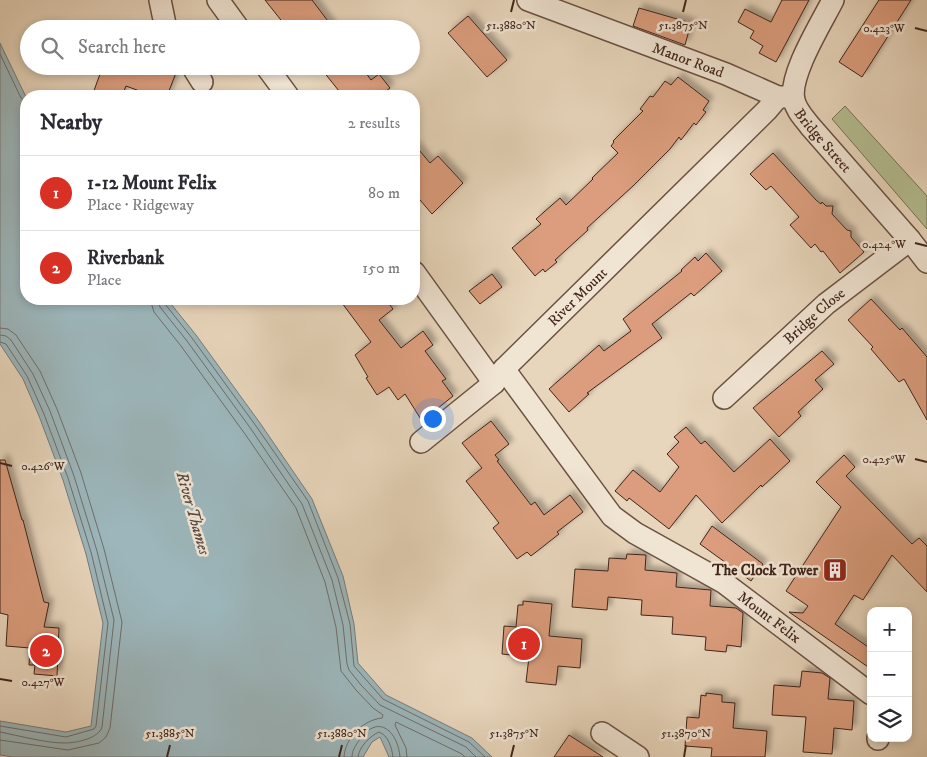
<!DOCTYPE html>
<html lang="en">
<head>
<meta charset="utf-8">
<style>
	:root { --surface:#fff; --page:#f7f7f7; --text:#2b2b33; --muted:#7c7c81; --line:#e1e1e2; --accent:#d93025 }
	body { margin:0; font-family:"IM FELL DW Pica",serif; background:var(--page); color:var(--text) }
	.controls { position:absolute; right:15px; bottom:15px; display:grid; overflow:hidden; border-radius:10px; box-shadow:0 2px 8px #0003 }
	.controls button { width:45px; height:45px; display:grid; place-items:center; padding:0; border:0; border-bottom:1px solid var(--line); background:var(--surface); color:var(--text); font:25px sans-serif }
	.you { position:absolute; left:432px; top:418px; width:18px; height:18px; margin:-12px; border:4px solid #fff; border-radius:50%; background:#1a73e8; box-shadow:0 0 0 8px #1a73e833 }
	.badge { display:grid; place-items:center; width:32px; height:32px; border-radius:50%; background:var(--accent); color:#fff; font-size:16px; font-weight:700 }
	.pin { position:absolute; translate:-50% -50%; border:2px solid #fff; box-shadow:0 1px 5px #0006 }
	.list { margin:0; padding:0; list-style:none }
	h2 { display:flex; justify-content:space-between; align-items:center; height:65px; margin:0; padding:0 20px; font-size:21px }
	h2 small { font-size:16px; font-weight:400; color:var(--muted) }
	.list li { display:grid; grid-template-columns:32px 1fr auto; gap:15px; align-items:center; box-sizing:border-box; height:75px; padding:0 20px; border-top:1px solid var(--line) }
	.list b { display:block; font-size:19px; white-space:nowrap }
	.list p { margin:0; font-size:16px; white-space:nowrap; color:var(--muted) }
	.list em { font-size:16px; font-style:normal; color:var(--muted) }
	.icon { flex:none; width:28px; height:28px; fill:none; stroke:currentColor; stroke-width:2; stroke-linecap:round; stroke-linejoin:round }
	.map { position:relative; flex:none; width:927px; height:757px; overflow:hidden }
	.search { position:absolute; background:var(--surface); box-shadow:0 2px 8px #0003; left:20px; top:20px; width:400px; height:55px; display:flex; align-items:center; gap:12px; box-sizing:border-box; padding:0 18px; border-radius:28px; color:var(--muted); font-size:19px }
	.panel { position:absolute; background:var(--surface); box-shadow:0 2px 8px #0003; left:20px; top:90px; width:400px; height:215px; border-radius:20px }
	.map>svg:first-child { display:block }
</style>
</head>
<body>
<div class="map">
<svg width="927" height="757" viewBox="0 0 927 757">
	<defs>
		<filter id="shadow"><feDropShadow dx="4.5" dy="-4.5" stdDeviation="2.5" flood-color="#0004"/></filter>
	</defs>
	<rect width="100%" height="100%" fill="#e8d6bc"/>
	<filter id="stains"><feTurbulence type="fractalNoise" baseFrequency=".004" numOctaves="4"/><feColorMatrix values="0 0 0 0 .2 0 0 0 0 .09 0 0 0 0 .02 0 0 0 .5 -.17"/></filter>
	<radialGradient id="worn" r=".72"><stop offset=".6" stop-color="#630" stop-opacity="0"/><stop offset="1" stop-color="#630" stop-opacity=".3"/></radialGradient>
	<path fill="#b4be92" stroke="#7a7256" d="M845,106L927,196V229L832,119Z"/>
	<path fill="#9cb6bb" stroke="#777c7b" d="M0,43L26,97V299H167L196,335L260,423L312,499L343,576L354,624L358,663L386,695L472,738L492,757H389L380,737L372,742L363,757H13L0,755V721L66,732L91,726L103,623L86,554L63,480L39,416L23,379L0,344Z"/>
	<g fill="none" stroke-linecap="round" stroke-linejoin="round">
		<path stroke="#6e6e6a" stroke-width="1" d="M0,54L21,98L26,101
			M150,299L154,312L181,346L245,434L296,508L325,582L336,627L341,671L356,690L373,708L383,715L382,718C363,720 345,738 344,757
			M157,299L160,307L187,341L251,429L302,504L332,580L343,625L347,664L349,670L361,685L380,705L466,747L476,757
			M164,299L165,304L192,338L256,426L308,501L338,578L350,624L354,666L383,699L469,742L485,757
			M0,328L8,329L16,335L40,371L57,409L81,473L104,549L122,622L110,728L106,737L99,743L68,750L0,740
			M0,335L6,336L11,340L33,374L50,411L74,476L97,551L114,620L102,727C99,738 77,743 65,743C46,743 20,736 0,732
			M0,342L6,344L27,376L44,414L68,478L91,552L108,623L96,726L94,729L66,737L0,726
			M352,757C352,750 356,745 360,739C379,713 398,732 400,757
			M358,757C359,747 370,736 379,732C388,735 392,748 393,757
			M407,757L406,748L395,725L396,722L462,754L465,757"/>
	</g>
	<path fill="#db9d7d" stroke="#40251a" filter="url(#shadow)" d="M265,0H312L334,29H288Z
		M782,0H809L776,62L759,53L763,46L750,38L754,31L738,22L745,9L771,22Z
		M879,0H911L862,77L839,62Z
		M639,8L691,23L685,45L633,26Z
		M468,16L507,60L487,77L448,33Z
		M103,66H157L176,73L167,96H153L126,86L122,96H92Z
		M319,66H361L371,80L379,74L390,88L382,94L384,96H343Z
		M678,77L709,101L703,110L706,112L696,125L694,123L681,140L679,137L670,149L633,186L587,228L588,230L555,260L557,262L545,272L543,269L535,276L512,248L541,224L536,219L560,198L566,205L593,179L592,178L618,153L611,146L614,142L613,141L643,111L640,109L650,96L653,97L665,81L671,85Z
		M414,144L430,163L438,156L463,183L432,214L414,193Z
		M773,153L816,200L821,204L822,202L826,206H833L832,214L847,230L851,231V237L864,252L840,273L823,251L821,252L815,244L811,248L790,225L799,217L771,186L766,190L750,174Z
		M706,253L722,271L694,296L691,293L652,324L662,338L587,393L589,394L569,412L549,389L599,345L604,351L631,331L623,319L682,271L681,270L695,257L698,261Z
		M492,274L502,287L480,304L469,291Z
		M339,299H385L393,309L379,320L401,348L423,331L433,345L425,351L446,379L442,381L453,396L422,421L405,394L398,400L389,387L377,395L366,378L368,377L355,355L371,342Z
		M871,299L900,330L902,328L927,357V420L904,379L899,382L871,349L873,347L848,320Z
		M822,351L834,364L815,380L823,389L798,412L801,416L779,437L753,408Z
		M491,421L509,444L495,455L499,460L497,461L531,505L535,502L544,515L570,495L583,512L557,532L559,534L531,556L527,552L517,559L493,528L499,523L466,481L482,468L462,443Z
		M686,427L701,444L705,441L734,472L770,439L790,461L762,487L761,485L722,523L696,495L669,529L629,498L627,501L615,491L633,470L660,492L679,467L667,454L679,442L674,437Z
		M844,455L855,467L846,476L912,544L919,538L927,546V592L892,555L863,600L854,595L835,624L871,649V669L789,612L803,613L808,606L786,591L841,507L816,482Z
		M0,460H5L22,520H23L44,602L49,603L44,627L59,628L57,676L34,674L35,665H29L30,648L6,646L8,615L0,613Z
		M712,526L763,564L751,581L700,544Z
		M627,554L646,555L645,570L677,573L676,587L711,590L710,606L736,608L743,613L741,647L727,645L726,652L705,650L706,637L672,634L673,617L641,615L642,600L608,597L607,610L572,607L575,569L608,571L609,558L626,559Z
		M523,601L552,604L549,636L582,639L580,668L558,666L556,685L526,682L529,657L502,654L504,626L516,627L518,605H523Z
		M802,671L822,673L830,678L828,699L854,701L852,730L834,728L832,754L803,752L806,717L772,715L774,685L800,687Z
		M706,693L722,695V702L735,703L733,728L767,731L765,757H711L712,748L685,746L687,717L699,718L701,695L706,696Z
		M569,735L603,757H554Z"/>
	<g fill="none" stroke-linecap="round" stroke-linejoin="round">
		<defs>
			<g id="minor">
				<path d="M160,0L166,29"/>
				<path d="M218,0L239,29"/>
				<path id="s1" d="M528,0L726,74L778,97H790"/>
				<path id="s2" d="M833,0C822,22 788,76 794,100C796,110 804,118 810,126L910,240L927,262"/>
				<path d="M192,66L202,82"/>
				<path d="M266,66L288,96"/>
				<path d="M414,272L494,383"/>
				<path id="s3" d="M504,369L612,516L635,533L723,582L871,694"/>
				<path id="s4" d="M724,398L826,304L910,240"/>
				<path id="s5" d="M421,442L494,383L504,369L767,110L778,97"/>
				<path d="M602,733L638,757"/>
				<path d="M878,739V738"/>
			</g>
		</defs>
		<use href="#minor" stroke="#6a5142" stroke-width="24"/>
		<use href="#minor" stroke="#f0e4d3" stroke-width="21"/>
	</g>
	<path fill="none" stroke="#40251a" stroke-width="2" d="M511,12L514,0M683,12L686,0M915,28L927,31M915,243L927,246M915,459L927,462M0,463L12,466M0,679L12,681M167,757L170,745M339,757L342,745M511,757L514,745M684,757L686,745"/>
	<defs>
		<symbol id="building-square" viewBox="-11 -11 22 22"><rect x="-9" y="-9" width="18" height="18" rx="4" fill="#8f2418" stroke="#f0e4d3"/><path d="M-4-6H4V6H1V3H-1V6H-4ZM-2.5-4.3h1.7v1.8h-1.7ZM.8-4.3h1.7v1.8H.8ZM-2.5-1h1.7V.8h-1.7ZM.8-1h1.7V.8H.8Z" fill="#fff"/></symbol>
	</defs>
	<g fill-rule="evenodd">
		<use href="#building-square" x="821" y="556" width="28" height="28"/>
	</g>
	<g text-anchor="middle" stroke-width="5" stroke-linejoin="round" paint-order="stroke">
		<g font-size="15" fill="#40251a" stroke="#f0e4d3">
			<text dy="5" stroke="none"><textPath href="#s1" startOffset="171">Manor Road</textPath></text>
			<text dy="5" stroke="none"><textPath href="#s2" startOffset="159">Bridge Street</textPath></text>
			<text dy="5" stroke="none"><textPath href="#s5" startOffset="214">River Mount</textPath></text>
			<text dy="5" stroke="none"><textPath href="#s4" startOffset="122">Bridge Close</textPath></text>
			<text dy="5" stroke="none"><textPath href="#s3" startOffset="370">Mount Felix</textPath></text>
		</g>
		<g font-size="15" font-weight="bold" fill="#40251a" stroke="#f0e4d3" text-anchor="end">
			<text x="818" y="575">The Clock Tower</text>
		</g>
		<g font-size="16" font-style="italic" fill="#574942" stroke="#f0e4d3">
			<text transform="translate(194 513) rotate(74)" y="6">River Thames</text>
		</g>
	</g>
	<g font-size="12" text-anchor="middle" fill="#40251a" stroke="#f0e4d3" stroke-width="5" stroke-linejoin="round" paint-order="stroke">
		<text x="511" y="29">51.3880°N</text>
		<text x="683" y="29">51.3875°N</text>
		<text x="884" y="32">0.423°W</text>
		<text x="884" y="248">0.424°W</text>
		<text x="884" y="463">0.425°W</text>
		<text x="43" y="470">0.426°W</text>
		<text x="43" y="686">0.427°W</text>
		<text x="170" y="737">51.3885°N</text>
		<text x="342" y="737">51.3880°N</text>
		<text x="514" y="737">51.3875°N</text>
		<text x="686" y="737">51.3870°N</text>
	</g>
	<rect width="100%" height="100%" filter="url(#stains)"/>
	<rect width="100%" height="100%" fill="url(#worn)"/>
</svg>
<div class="controls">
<button>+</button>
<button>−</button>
<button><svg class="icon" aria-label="layers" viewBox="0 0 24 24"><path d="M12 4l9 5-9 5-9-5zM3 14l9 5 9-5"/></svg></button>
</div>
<div class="you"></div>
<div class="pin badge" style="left:524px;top:644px">1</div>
<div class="pin badge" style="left:46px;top:651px">2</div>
<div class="search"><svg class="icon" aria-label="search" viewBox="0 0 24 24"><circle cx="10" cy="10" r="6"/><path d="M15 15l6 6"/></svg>Search here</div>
<section class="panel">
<h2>Nearby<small>2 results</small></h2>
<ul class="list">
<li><span class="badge">1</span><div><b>1-12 Mount Felix</b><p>Place · Ridgeway</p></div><em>80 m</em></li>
<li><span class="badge">2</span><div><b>Riverbank</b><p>Place</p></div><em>150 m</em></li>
</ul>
</section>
</div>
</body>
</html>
